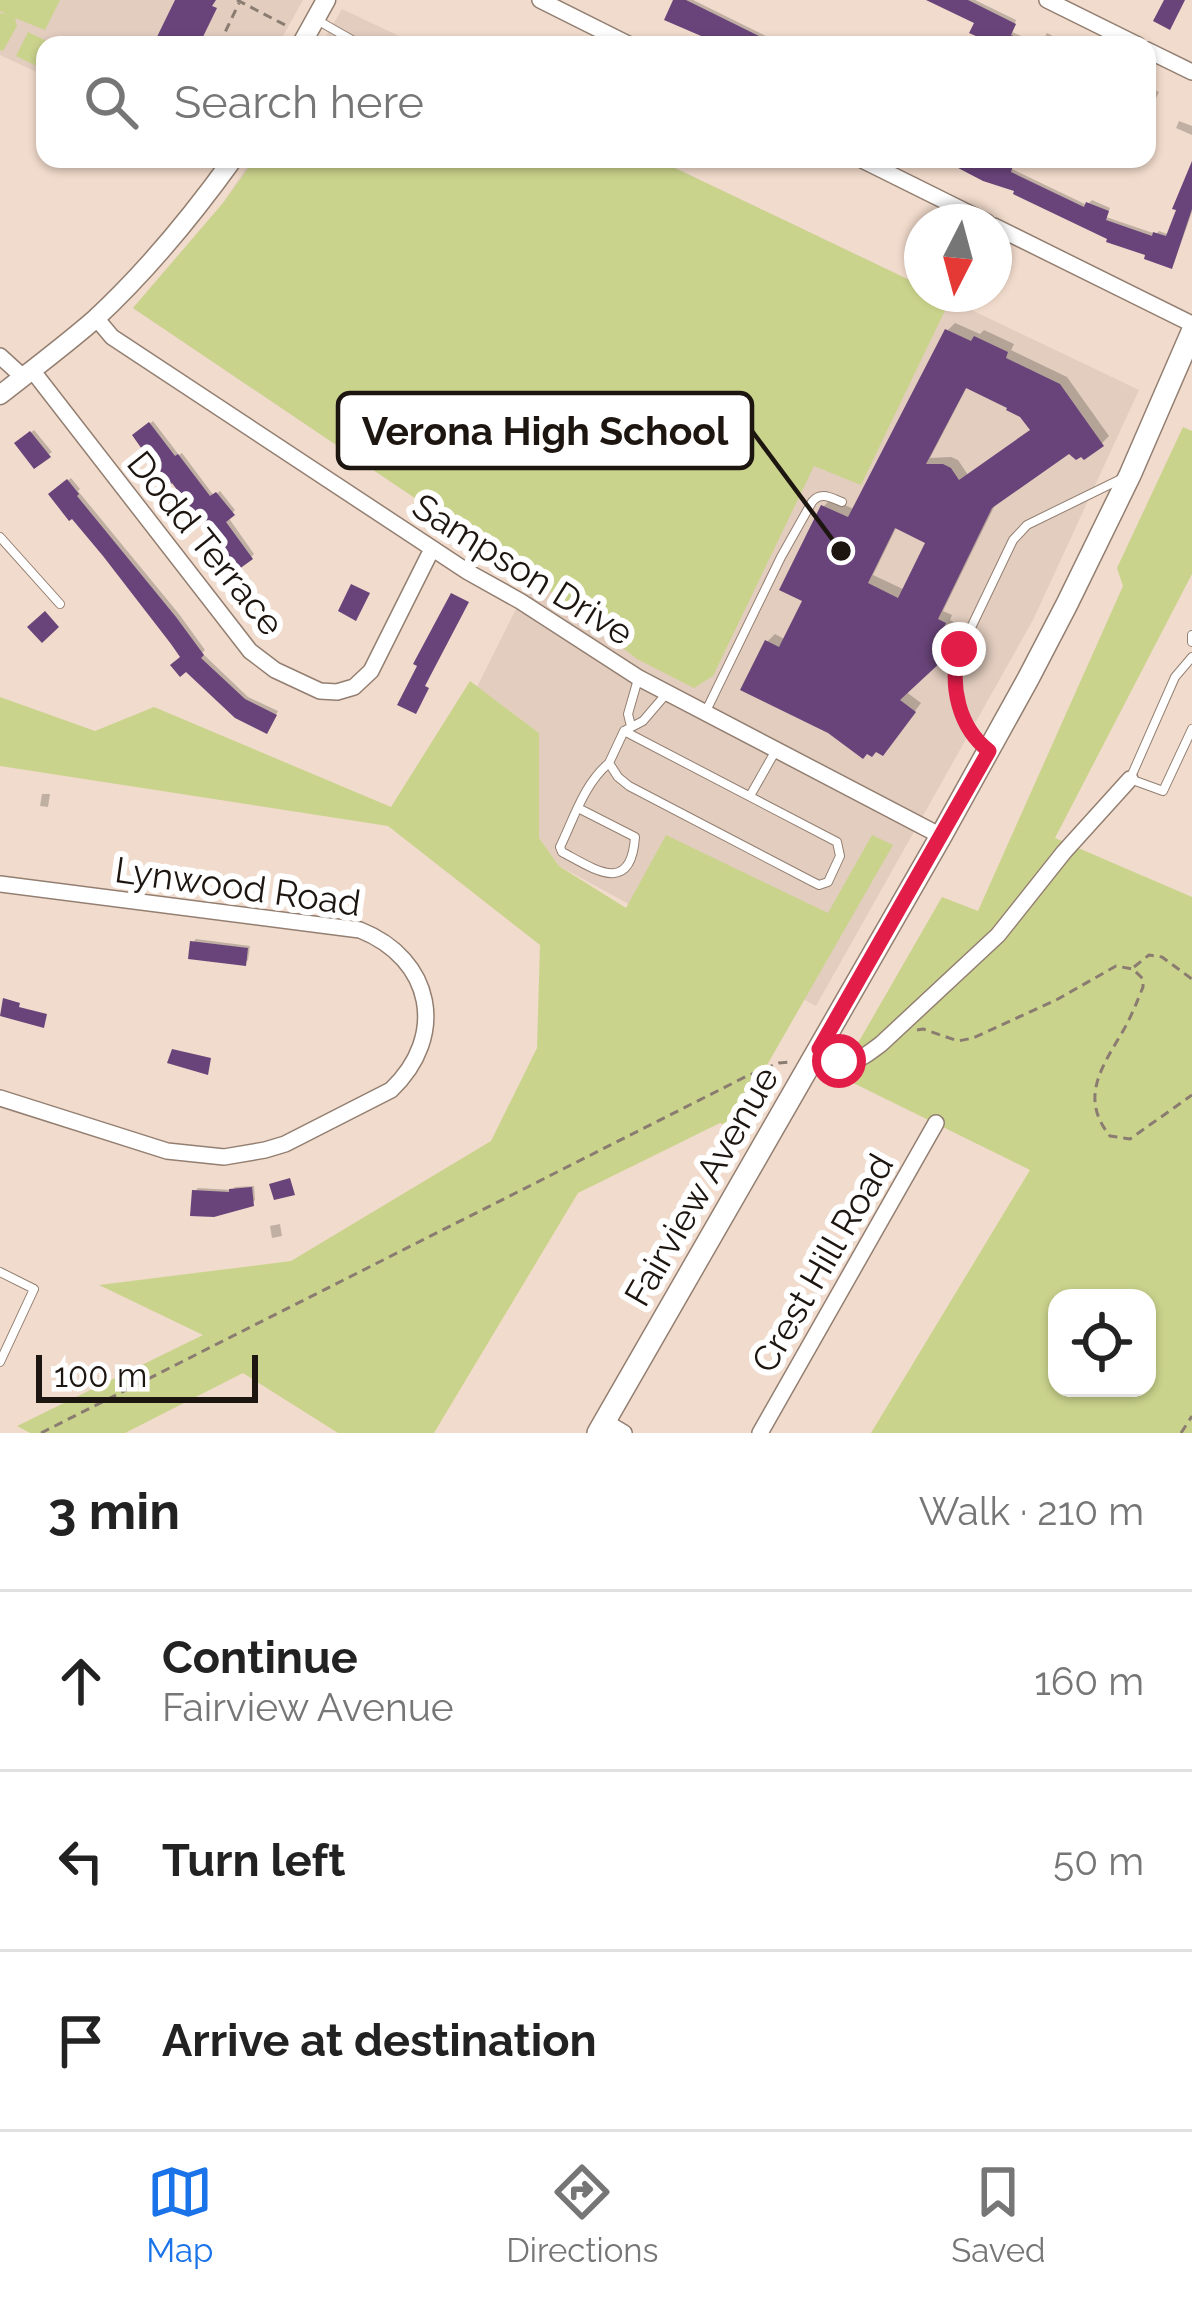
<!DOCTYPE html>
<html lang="en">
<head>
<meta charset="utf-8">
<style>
	:root { --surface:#fff; --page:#f2f2f2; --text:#222; --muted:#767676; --line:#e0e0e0; --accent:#1a73e8 }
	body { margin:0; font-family:Raleway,sans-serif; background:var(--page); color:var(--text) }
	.controls { position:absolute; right:36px; bottom:36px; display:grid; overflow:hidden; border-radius:24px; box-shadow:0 3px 9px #0004 }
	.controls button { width:108px; height:108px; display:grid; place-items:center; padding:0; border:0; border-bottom:3px solid var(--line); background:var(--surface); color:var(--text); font:60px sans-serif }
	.compass { position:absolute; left:904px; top:204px; width:108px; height:108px; border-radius:50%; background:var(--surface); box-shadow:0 3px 9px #0004; rotate:186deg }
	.scale { position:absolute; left:36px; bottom:30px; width:222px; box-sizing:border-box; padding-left:12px; border:6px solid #1d1510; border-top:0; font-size:33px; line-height:42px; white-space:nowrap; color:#1d1510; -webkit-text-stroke:9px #fff; paint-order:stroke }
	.stop { position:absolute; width:36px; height:36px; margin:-27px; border:9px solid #e11d48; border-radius:50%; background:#fff }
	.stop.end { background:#e11d48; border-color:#fff; box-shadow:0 3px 12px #0008 }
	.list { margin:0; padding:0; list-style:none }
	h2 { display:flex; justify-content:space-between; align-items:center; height:156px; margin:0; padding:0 48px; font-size:51px }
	h2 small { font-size:39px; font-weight:400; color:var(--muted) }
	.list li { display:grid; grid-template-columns:78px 1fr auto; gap:36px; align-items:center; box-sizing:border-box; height:180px; padding:0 48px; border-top:3px solid var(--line) }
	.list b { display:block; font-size:45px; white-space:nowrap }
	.list p { margin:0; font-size:39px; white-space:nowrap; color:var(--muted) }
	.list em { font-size:39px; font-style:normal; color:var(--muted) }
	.icon { flex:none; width:66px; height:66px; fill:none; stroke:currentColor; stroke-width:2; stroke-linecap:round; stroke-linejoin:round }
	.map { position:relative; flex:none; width:1192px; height:1433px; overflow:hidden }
	.search { position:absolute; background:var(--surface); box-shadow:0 3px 9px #0004; left:36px; right:36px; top:36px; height:132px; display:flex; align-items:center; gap:30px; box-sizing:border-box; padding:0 42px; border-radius:24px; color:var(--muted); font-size:45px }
	.sheet { height:696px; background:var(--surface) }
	nav { display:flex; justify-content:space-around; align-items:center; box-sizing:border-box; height:168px; border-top:3px solid var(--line); background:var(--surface); font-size:33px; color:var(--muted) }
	nav a { display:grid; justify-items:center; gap:6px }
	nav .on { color:var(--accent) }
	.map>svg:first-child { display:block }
</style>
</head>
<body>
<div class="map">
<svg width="1192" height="1433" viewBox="0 0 1192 1433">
	<rect width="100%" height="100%" fill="#f1dbcc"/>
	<path fill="#e2cdbf" d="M0,0H303L278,45H45V76L0,55Z
		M342,9L418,45H321Z
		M252,159H656L922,286V294H938L1139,390L1033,620L816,1006L559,866L539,838V733L477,687L532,577L133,308L223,203Z"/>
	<path fill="#cad38c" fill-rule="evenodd" d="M0,0H60L45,30L15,18L17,26L3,51L0,50V13L6,14L0,11Z
		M28,32L55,45H45V70L16,56Z
		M255,159H656L922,286V294H938L950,300L861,485L814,466L713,676L694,688L637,659L532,577L133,308L223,203Z
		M1183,427L1192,431V574L1055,838L1192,897V1433H871L1030,1170L839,1076L942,897L978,911L1123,586L1117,568ZM1057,1298H1147V1388H1057Z
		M470,681L539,733V838L559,866L626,908L666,835L828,913L872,835L893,845L731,1128L720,1123L578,1193L434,1433H338L243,1373L125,1433H30L17,1426L203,1335L99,1285L291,1261L491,1141L537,1048L540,945L388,826L0,766V697L95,731L154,707L391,807Z"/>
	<path fill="#0003" fill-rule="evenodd" d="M677,0H693L770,38L766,45H728Z
		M933,0H975L1016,20L1012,32L1041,44L1047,33L1071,45H1000L978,22Z
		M1147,86L1159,92L1147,117Z
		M1179,121L1192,126V135L1176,128Z
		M952,159H1015L1012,169L1087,205L1092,200L1110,208L1106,217L1156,234L1159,231L1170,235L1192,172V212L1174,263L1149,254Z
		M955,323L980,334L984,330L1014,344L1011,350L1067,377L1109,436L1102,443L1070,450L997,501L943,611L952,615L950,620L956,623L949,650L905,691L921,703L890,745L767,642L775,634L786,640L806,600L823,507L831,499L856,510L947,331ZM968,385L1022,415L1033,429L968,475L958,460L951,457L930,458ZM897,526L929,542L905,590L873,575Z
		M153,421L179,455L182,453L214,496L220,491L235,510L228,517L254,554L251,557L222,549L136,435Z
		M34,430L52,452L35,465L18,443Z
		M71,478L80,489L78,491L179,614L205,650L202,653L248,697L278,711L269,728L186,668L183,657L105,555L52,494Z
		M42,794H50L48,807L40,806Z
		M196,939L250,946L248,960L245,963L193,942Z
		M254,1186L255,1200L252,1203L195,1191L198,1188L232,1190L235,1187Z
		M280,1224L282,1236L272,1238L270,1226Z"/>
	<path fill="#69447a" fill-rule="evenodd" d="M175,0H216L212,6L217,8L199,45H153Z
		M673,0H686L777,45H722L664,20Z
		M926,0H968L1016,24L1011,35L1034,45H996L969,33L974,23Z
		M1164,0H1185L1170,30L1153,21Z
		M941,159H1006L1014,162L1011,172L1084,207L1086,202L1109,211L1106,220L1152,236L1153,232L1166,236L1176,210L1172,209L1192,161V209L1172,269L1144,259L1145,255L1106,242L1107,239L1013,194L1014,191L983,181Z
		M945,329L971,341L974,336L1008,352L1006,358L1060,384L1104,446L1084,460L1081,457L1076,460L1069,454L992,508L938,619L946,623L944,628L950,631L942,661L900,700L916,712L883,756L876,752L872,757L867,754L863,759L828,733L740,690L765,640L779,647L802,601L779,590L821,505L848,517ZM966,388L1007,408L1006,410L1020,417L1030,430L959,480L951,468L943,464H926ZM895,528L925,543L898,598L868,583Z
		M149,422L175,456L178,454L210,496L216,492L235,515L226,522L253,559L235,572L218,549L220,547L172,483L168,486L132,435Z
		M30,431L51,457L34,469L14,443Z
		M67,479L79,494L77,496L176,617L204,655L201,658L245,699L277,715L267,734L235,718L186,672L180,677L170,665L180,657L171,644L103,556L72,519L69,521L48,494Z
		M351,584L370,593L356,621L338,611Z
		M451,593L469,602L425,686L429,688L416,714L397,705L417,666L413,664Z
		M45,611L59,627L42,643L27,627Z
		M190,941L248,948L246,966L188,959Z
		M3,998L20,1003L19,1007L47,1014L44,1028L0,1016Z
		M172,1049L211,1058L208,1075L167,1063Z
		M290,1178L295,1195L274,1200L269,1184Z
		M252,1187L254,1206L214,1217L190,1216L192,1190L229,1192V1189Z"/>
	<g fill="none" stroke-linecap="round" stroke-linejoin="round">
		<defs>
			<path id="service" d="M317,20L352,40L350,45
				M0,537L60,604
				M1192,635V642
				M1192,657L1175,677L1130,779L1163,791L1192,729
				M706,711L781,557L812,502C821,491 831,498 842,502
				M631,726L628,714L638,679
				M624,731L837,842L840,856L828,882L819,885L813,882L629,786L618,777L609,763L624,731L643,721L667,693
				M985,748L971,735L964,721L956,688V659L1013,540L1027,525L1123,478
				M750,796L776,750
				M578,808L635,837C631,896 594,869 562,852L560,847C574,818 584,784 609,763
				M0,1272L34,1289L0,1362"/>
			<path id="minor" d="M540,0L630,45
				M1047,0L1138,45
				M1147,50L1192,72
				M860,159L987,222
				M994,226L1192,324
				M96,318L112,337L468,572L520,601L639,678L941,836
				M0,356L23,377
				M32,370L250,651L275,670L320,691L337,692L354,687L371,671L432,549
				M0,884L360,930C433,959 448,1036 391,1090L285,1144L265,1150L224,1157L167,1151L0,1098
				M819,1049C850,1067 853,1065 881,1044L998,935L1064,852L1130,779
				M604,1421L624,1433
				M760,1433L936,1123"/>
			<path id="tertiary" d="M301,45L326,0
				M0,395C32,370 64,346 94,320C146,272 192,216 233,159"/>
			<path id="secondary" d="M598,1433L941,836L1028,679L1067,604L1130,475L1192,332"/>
		</defs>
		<use href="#service" stroke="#937f71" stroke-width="10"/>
		<use href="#minor" stroke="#937f71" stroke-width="18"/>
		<use href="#tertiary" stroke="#937f71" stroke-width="21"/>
		<use href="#secondary" stroke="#937f71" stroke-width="24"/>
		<path stroke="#8b7c71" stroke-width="3" stroke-dasharray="9 6" stroke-linecap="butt" d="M237,0L289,27
			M200,44L203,45
			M219,45L239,3
			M1134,967L1149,955L1162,957L1192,979
			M917,1030L923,1029L958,1041L973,1038L1058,999L1116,966L1133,969L1143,979V987C1137,1002 1131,1017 1123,1031C1102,1067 1079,1098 1110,1136L1130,1139L1192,1095
			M41,1433L747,1076L779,1063L792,1062
			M1181,1433L1192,1416"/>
		<use href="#service" stroke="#fff" stroke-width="8"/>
		<use href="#minor" stroke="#fff" stroke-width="15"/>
		<use href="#tertiary" stroke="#fff" stroke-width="18"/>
		<use href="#secondary" stroke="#fff" stroke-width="21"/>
	</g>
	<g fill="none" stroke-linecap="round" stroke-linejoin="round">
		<path stroke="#e11d48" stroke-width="15" d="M839,1061L819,1049L989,751C959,728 949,686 959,649"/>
	</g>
	<g text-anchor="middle" stroke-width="12" stroke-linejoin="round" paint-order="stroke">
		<g font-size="36" fill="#1d1510" stroke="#fff">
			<text transform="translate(206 543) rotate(51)" y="13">Dodd Terrace</text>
			<text transform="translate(523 569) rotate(32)" y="13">Sampson Drive</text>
			<text transform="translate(238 886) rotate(8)" y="13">Lynwood Road</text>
			<text transform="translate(701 1186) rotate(-60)" y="13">Fairview Avenue</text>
			<text transform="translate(822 1263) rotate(-60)" y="13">Crest Hill Road</text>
		</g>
	</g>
	<path fill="none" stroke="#1d1510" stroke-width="4.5" d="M841 551L752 431"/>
	<circle fill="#1d1510" stroke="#fff" stroke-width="4.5" cx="841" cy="551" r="12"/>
	<rect fill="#fff" stroke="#1d1510" stroke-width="4.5" x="338" y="393" width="414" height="75" rx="12"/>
	<g font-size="39" text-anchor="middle" font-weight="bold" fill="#1d1510">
		<text x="545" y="445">Verona High School</text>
	</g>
</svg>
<div class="controls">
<button><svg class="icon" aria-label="locate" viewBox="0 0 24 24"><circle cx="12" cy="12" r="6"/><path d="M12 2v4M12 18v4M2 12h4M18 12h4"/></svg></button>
</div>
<svg class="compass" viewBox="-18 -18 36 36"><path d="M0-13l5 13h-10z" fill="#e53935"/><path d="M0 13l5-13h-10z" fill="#767676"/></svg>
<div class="scale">100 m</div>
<div class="stop" style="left:839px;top:1061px"></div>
<div class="stop end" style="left:959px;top:649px"></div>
<div class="search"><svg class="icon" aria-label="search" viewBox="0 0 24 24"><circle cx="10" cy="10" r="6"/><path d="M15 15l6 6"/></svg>Search here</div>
</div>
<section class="sheet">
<h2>3 min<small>Walk · 210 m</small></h2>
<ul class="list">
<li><svg class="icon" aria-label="ahead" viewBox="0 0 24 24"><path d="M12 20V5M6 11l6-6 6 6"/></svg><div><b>Continue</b><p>Fairview Avenue</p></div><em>160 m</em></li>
<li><svg class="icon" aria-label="left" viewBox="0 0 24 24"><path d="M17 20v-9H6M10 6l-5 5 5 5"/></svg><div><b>Turn left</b></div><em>50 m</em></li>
<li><svg class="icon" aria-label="arrive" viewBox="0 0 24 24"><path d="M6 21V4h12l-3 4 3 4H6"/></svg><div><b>Arrive at destination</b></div></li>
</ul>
</section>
<nav>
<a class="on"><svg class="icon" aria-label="map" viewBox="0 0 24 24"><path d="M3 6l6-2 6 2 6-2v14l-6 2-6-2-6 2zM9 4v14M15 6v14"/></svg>Map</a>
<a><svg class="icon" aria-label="directions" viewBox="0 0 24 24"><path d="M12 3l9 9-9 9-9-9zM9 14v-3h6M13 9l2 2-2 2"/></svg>Directions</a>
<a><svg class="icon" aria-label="saved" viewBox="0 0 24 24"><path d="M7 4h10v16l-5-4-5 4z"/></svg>Saved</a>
</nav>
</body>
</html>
